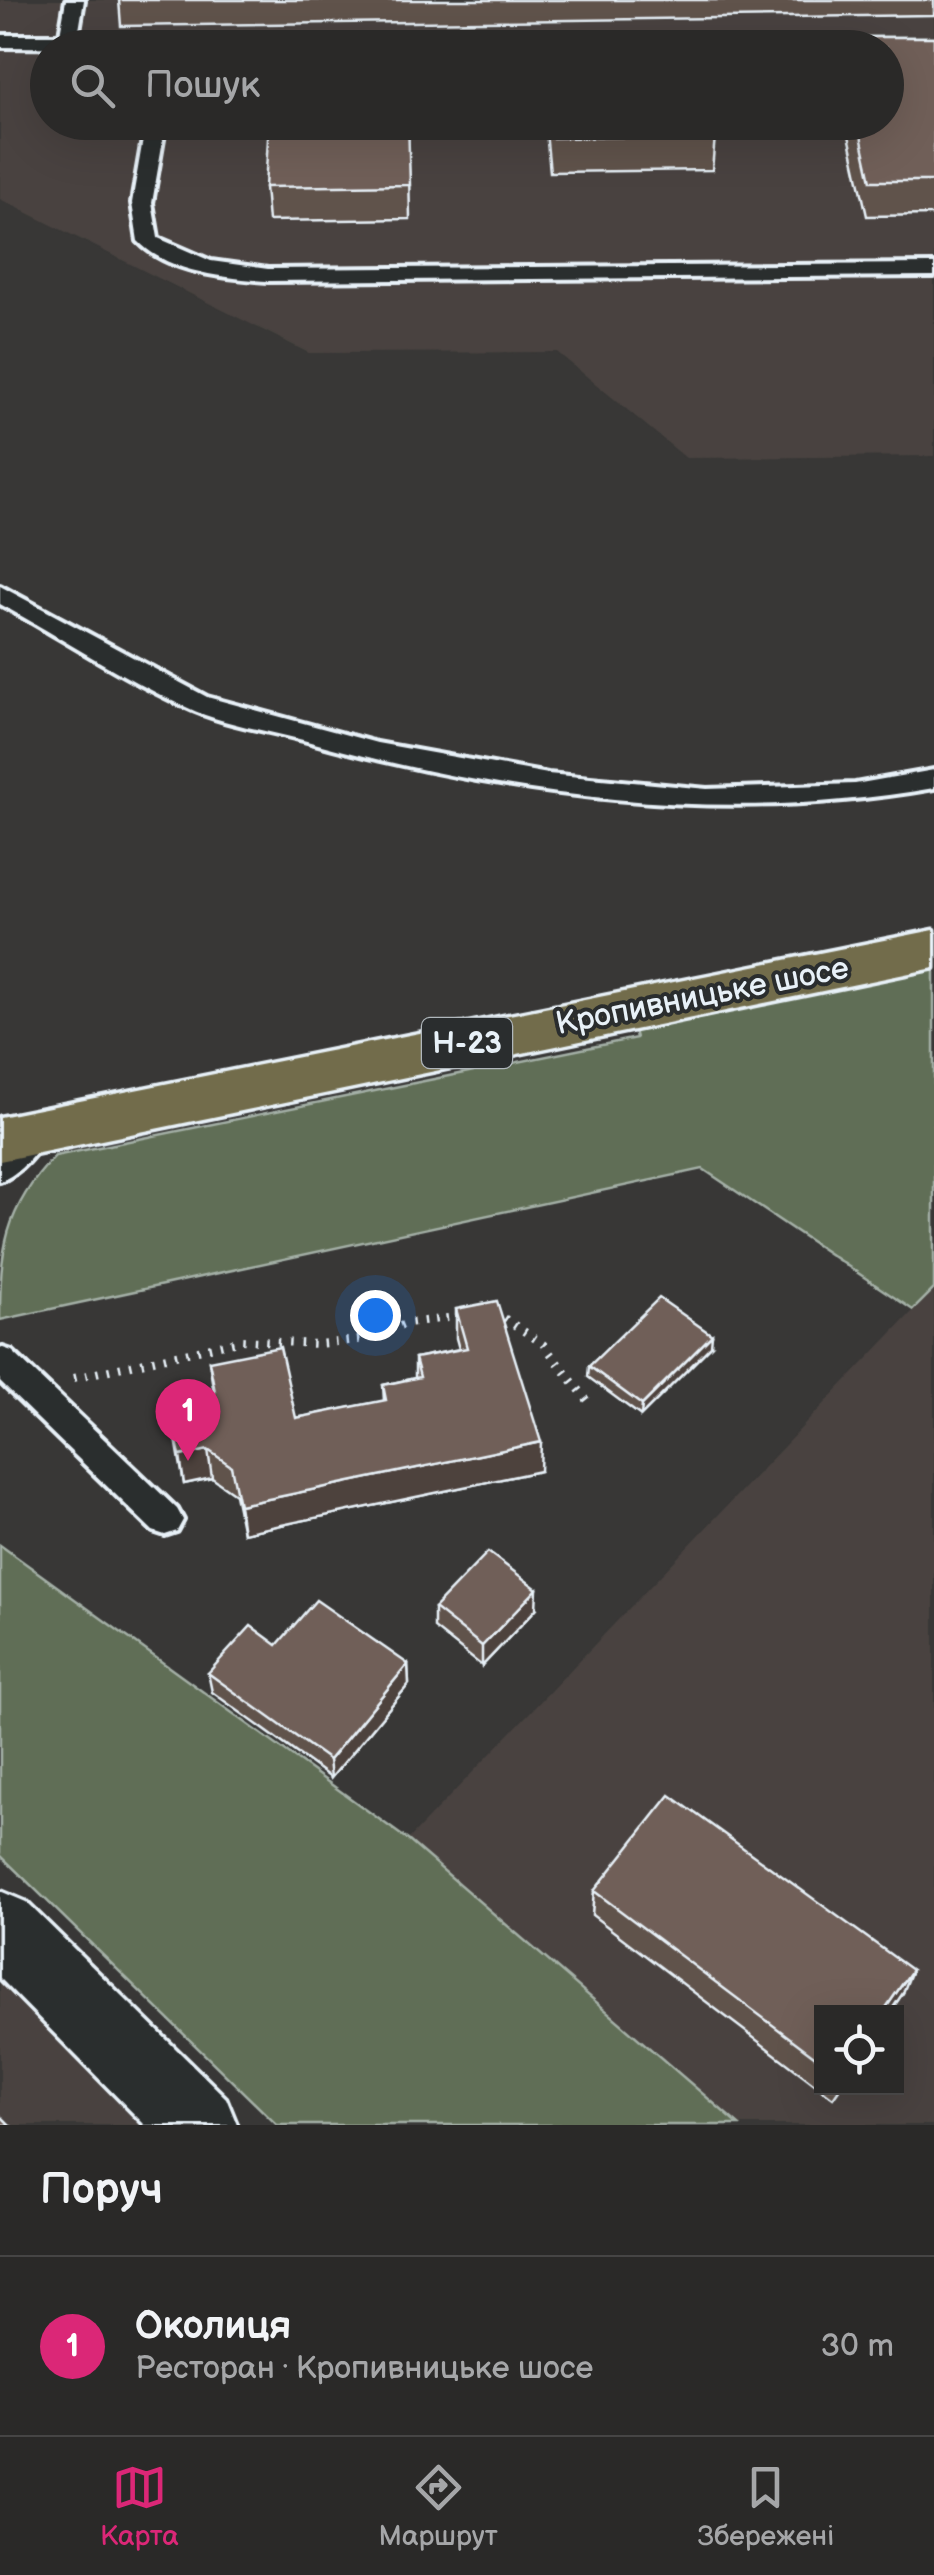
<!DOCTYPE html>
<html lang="uk">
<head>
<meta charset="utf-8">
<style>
	:root { --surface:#2a2928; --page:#323130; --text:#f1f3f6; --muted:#a5a6a8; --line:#464545; --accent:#db2777 }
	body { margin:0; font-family:"Balsamiq Sans",sans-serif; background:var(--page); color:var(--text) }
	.controls { position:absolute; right:30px; bottom:30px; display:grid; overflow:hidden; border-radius:0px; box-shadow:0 10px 40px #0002 }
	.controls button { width:90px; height:90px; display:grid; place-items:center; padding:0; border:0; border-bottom:2px solid var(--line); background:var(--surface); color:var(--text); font:50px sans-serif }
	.you { position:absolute; left:375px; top:1315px; width:35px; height:35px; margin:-25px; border:8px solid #fff; border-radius:50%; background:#1a73e8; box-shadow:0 0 0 15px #1a73e833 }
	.badge { display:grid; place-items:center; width:65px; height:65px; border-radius:50%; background:var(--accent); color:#fff; font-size:32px; font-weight:700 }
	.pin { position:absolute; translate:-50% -82px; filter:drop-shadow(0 2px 5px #0008) }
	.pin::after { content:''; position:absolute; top:52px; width:35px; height:30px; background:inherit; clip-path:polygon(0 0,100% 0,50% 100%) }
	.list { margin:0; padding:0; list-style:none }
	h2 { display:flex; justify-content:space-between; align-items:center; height:130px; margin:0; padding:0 40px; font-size:42px }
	h2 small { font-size:32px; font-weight:400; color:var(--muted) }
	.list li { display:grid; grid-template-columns:65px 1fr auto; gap:30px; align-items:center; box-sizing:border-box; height:180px; padding:0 40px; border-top:2px solid var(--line) }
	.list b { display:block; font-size:38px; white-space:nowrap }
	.list p { margin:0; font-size:32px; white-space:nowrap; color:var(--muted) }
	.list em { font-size:32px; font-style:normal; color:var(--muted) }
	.icon { flex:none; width:55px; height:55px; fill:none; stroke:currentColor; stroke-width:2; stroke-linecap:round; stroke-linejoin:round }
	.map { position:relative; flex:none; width:934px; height:2125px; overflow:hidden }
	.search { position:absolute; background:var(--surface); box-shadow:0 10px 40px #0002; left:30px; right:30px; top:30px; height:110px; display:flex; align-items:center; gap:25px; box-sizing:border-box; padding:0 35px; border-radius:55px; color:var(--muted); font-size:38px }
	.sheet { height:310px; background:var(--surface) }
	nav { display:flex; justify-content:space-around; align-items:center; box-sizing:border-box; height:140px; border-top:2px solid var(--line); background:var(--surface); font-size:28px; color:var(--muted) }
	nav a { display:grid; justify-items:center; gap:5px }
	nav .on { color:var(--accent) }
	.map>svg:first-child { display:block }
</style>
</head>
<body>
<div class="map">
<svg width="934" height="2125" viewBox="0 0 934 2125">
	<rect width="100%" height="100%" fill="#383736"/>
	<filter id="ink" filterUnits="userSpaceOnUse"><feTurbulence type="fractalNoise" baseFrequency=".01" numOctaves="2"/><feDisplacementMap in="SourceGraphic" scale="20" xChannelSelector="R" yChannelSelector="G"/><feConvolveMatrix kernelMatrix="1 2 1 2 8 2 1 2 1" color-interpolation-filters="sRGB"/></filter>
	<g filter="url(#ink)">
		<path fill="#494340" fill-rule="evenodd" d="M0,0H934V456L686,458L557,352L309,353L0,199ZM48,48H886V122H48Z
			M934,1289V2125H739L408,1840ZM822,2012H896V2088H822Z
			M0,1965L158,2125H0Z"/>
		<path fill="#616e56" stroke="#a4b0a7" stroke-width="2.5" d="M934,949V1289L913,1310L703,1169L0,1320C0,1251 4,1209 55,1156L636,1038L629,1010Z
			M0,1545L408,1840L739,2125H277L0,1855Z"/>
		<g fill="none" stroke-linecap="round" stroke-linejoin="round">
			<defs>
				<path id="lane" d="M66,0H84L78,36L140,42L149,48L0,47V35H60Z
					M146,122H166L152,203L158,238L211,261L268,269L934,264V276L268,281C227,278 168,273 138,241L132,203Z
					M0,586L207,697L377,743L548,774L707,789L855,784L934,770V788C724,825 508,797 303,740C266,730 221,724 186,707C122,678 62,638 0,604Z
					M33,1121L44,1125L48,1133C39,1151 19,1175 0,1181V1149L22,1125Z
					M0,1347L12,1351L177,1509L183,1520L177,1531L165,1535L153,1531L0,1382Z"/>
				<path id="street" d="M0,1891L26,1902L226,2098L237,2125H145L0,1978Z"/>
				<path id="primary" d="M934,930V968L0,1161V1117Z"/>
			</defs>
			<use href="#lane" stroke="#e8f1f8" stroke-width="8"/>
			<use href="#street" stroke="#e8f1f8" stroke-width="7"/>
			<use href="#primary" stroke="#e8f1f8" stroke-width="7"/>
			<path stroke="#e8f1f8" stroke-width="8" stroke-dasharray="2.5 9" stroke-linecap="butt" d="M495,1312L543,1344L592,1406
				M74,1378L242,1340L317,1344L367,1339L408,1323L463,1316"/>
			<use href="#lane" fill="#2a2d2e" fill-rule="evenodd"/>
			<use href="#street" fill="#2a2d2e" fill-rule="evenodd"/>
			<use href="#primary" fill="#726c4b" fill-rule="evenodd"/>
		</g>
		<path fill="#60524c" stroke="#e8f1f8" stroke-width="2.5" d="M119,0H934V15L121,26Z
			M837,37H934V215L867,216L846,122H886V48H836Z
			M408,122L410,219L268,221L265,187Z
			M545,122H712L715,136L712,170L550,172Z
			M456,1309L540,1471L243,1533L235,1494L212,1478L184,1484L172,1416L199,1411L214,1394L209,1361L296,1418L384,1401L383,1385L415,1378V1358L459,1349L456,1338Z
			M711,1346L641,1416L588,1377L589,1366Z
			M434,1608L536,1609L482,1666L434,1628Z
			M277,1645L408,1664L409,1684L331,1778L212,1692L208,1673Z
			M594,1891L903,1993L890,2012H822V2088H840L833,2098L592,1915Z"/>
		<path fill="#4e423e" stroke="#e8f1f8" stroke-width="2.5" d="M712,1335L711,1346L641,1416L642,1405Z
			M541,1442L540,1471L243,1533L239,1505Z
			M208,1450L212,1478L184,1484L180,1456Z
			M537,1589L536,1609L482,1666V1646Z
			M408,1664L409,1684L331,1778L329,1760Z
			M912,1970L903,1993L890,2012H883Z"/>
		<path fill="#705f58" stroke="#e8f1f8" stroke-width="2.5" d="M837,37H934V181H871L858,122H886V48H840Z
			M407,41V48H273V43Z
			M696,42L698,48H542L541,44Z
			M269,122H408L410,185L265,187Z
			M550,122H712L715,136L551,138Z
			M659,1298L712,1335L642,1405L589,1366Z
			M497,1301L541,1442L239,1505L231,1466L208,1450L180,1456L172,1416L199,1411L215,1392L209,1361L280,1347L296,1418L386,1400L383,1385L420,1377L415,1358L467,1348L456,1309Z
			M488,1552L537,1589L482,1646L434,1608Z
			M316,1600L408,1664L329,1760L208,1673L251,1626L277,1645Z
			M670,1795L912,1970L883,2012H822V2062L594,1891Z
			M0,2115L10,2125H0Z"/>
	</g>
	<g text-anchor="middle" stroke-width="8" stroke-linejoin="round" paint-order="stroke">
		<rect fill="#2a2d2e" stroke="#afb6bb" stroke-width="2.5" x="422" y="1018" width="90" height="50" rx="8"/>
		<g font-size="30" font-weight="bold" fill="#e8f1f8">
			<text x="467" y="1053">Н-23</text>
		</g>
		<g font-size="32" fill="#e8f1f8" stroke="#2a2d2e">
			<text transform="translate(702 995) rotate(-11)" y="11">Кропивницьке шосе</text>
		</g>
	</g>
</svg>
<div class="controls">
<button><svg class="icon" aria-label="locate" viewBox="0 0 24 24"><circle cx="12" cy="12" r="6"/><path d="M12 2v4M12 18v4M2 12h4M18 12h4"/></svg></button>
</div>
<div class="you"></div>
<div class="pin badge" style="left:188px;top:1461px">1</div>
<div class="search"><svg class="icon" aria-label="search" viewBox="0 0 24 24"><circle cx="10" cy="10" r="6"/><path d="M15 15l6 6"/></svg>Пошук</div>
</div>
<section class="sheet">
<h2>Поруч<small></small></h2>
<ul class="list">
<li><span class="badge">1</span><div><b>Околиця</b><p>Ресторан · Кропивницьке шосе</p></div><em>30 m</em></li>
</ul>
</section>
<nav>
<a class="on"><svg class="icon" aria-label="map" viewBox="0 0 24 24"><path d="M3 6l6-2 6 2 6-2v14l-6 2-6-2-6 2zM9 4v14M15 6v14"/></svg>Карта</a>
<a><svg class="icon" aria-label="directions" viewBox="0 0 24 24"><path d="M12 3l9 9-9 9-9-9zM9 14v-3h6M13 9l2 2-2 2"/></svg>Маршрут</a>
<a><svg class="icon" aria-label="saved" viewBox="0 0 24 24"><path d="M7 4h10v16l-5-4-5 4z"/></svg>Збережені</a>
</nav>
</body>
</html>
